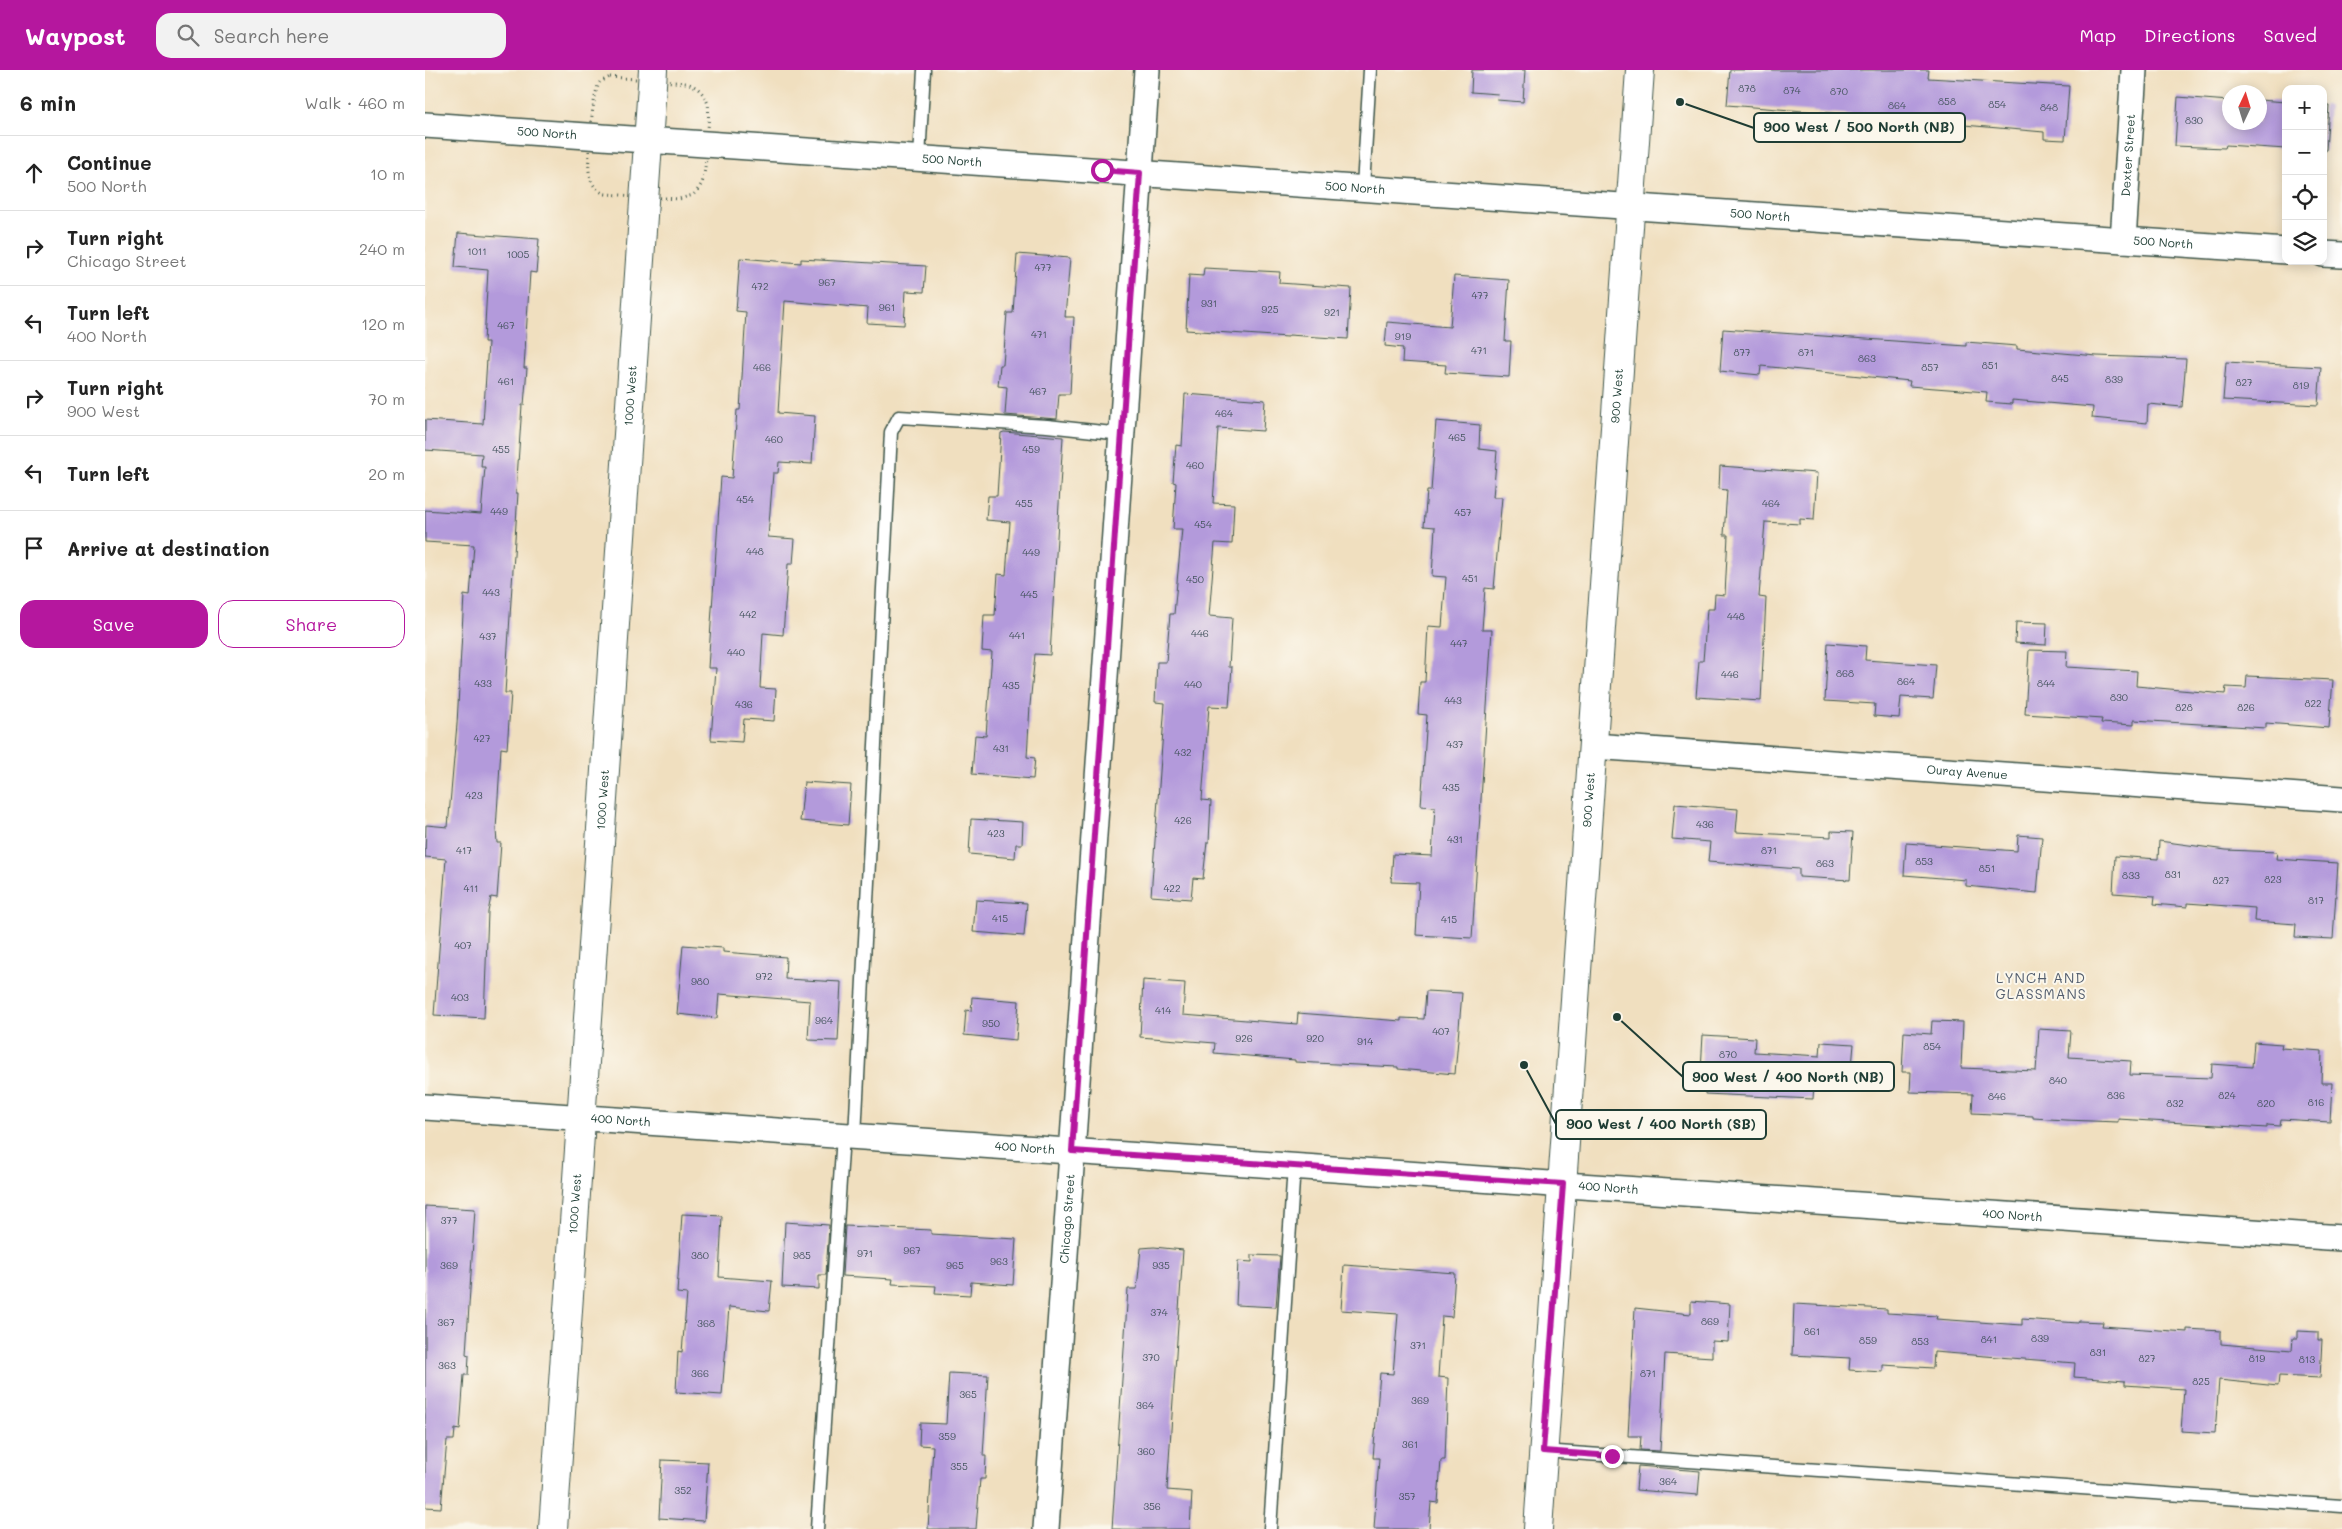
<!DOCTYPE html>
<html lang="en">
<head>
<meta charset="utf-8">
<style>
	:root { --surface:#fff; --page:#f2f2f2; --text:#222; --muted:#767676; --line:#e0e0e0; --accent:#b5179e }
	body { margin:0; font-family:Mali,sans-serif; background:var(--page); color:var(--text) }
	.controls { position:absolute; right:15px; top:15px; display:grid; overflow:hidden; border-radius:10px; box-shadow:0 2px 12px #0003 }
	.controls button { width:45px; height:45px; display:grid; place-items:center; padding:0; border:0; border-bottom:1px solid var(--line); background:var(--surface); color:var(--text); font:25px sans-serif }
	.compass { position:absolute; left:1797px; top:15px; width:45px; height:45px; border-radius:50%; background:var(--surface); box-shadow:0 2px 12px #0003; rotate:4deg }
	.stop { position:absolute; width:15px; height:15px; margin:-11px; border:4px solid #b5179e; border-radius:50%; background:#fff }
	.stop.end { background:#b5179e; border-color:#fff; box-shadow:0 1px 5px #0008 }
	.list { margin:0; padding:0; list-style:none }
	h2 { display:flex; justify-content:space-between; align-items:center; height:65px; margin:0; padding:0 20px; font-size:21px }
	h2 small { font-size:16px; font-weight:400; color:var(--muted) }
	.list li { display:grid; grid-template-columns:32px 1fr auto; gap:15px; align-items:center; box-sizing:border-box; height:75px; padding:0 20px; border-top:1px solid var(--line) }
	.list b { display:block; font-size:19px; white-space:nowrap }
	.list p { margin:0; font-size:16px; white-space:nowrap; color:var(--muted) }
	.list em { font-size:16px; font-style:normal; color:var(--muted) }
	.actions { display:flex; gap:10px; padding:15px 20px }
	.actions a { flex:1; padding:11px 0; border:1px solid var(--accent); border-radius:15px; text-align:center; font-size:18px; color:var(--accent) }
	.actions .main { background:var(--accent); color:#fff }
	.icon { flex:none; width:28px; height:28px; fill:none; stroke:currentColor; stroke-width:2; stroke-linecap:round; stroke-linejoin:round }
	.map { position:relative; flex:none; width:1917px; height:1459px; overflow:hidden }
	header { display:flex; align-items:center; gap:30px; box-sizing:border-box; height:70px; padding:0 25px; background:var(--accent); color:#fff }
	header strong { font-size:24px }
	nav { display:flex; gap:28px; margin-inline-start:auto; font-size:18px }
	.search { width:350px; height:45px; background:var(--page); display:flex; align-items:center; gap:12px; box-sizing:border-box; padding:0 18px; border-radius:15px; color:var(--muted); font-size:19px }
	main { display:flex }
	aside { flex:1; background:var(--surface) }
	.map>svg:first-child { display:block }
</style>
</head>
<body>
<header>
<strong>Waypost</strong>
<div class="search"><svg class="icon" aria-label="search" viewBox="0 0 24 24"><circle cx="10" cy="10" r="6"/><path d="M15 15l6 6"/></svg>Search here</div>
<nav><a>Map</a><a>Directions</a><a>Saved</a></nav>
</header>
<main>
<aside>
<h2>6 min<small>Walk · 460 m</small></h2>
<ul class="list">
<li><svg class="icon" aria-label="ahead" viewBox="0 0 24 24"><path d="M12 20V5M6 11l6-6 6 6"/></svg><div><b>Continue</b><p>500 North</p></div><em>10 m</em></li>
<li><svg class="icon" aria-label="right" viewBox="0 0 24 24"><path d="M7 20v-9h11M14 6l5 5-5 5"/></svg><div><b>Turn right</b><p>Chicago Street</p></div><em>240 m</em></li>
<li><svg class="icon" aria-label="left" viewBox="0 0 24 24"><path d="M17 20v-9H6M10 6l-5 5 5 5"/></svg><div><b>Turn left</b><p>400 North</p></div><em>120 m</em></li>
<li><svg class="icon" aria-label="right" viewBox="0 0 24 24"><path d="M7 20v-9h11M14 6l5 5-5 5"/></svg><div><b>Turn right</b><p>900 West</p></div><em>70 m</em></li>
<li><svg class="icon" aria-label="left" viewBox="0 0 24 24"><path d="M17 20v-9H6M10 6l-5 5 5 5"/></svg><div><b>Turn left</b></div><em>20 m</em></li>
<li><svg class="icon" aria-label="arrive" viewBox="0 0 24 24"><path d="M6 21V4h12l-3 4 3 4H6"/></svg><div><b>Arrive at destination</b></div></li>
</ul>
<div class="actions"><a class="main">Save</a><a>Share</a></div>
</aside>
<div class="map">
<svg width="1917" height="1459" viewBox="0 0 1917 1459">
	<rect width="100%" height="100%" fill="#fbf7ec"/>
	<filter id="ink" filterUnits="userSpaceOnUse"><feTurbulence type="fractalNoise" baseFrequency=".02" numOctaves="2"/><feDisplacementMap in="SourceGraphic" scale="10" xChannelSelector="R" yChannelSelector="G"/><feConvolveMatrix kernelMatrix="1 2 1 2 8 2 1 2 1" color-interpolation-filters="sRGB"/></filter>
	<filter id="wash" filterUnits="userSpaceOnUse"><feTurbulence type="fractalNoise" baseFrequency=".0096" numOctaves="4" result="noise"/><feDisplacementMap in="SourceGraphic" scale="20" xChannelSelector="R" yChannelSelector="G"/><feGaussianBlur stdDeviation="1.12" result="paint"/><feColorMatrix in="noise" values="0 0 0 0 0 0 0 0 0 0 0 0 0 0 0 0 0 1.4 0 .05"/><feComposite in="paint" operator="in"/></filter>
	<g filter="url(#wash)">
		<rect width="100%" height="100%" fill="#f0dfbf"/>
		<g id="blocks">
			<path fill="#b39adb" d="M1047,0H1100L1098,32L1072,30L1073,24L1046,22Z
				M1305,0H1504L1503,8L1644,16L1640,70L1619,69V62L1539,55L1538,61L1464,55L1465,50L1455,49V47L1302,35Z
				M1753,27L1804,31V52H1834V30L1861,32V79L1801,75L1800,78L1750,76Z
				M1898,35H1904L1901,81H1898Z
				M33,163L114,169L111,203L105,202L99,298H102L99,335H97L91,423H93L80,623H86L82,679L76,678L71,760L72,773H76L72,828L66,827L63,842L59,948L9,945L21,789L0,787L1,755L23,757L32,654L39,525L45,526L49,475L0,472V440L56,444L60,397H56L57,384L0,380V350L58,354L63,272H59L63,200L30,197Z
				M592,184L645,188L640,247H649L645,324H634L632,349L580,345L582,317L573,316L575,295H578L582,243H588Z
				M315,188L376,193V189L501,196L499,222L481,221L479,255L442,253L443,238L360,231L353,343L390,346L387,394L354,392L353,403H348L343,467L370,469L368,494H363L358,565L338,563L335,618L351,619L349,651L319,649L317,672L286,670L291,598H283L296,407L307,408L312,340H315L321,242L311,241Z
				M779,198L855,202L854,213L926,218L923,269L864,265L863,267L761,260L764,205L778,206Z
				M1029,206L1084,210L1080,271H1086L1084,307L1020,303L1021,295L977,292L978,278L960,276L962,252L1025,257Z
				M1298,259L1541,276V272L1592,276V279L1672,286L1761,289L1757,337L1723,334L1722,353L1667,348L1668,337L1587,330V334L1561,332L1562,322L1484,316L1485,311L1336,296L1335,305L1295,301Z
				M1801,292L1896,297L1893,335L1798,330Z
				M760,324L840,330L838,361L793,358L788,433L809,434L807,474L790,473L784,546L807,548L804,597H807L804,637L784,636L777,730L786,731L784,772H782L778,809L768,808L766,829L726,826L740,633L730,632L732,592H741L745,544H749L757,459H748L751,413L748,412L751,375L757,376Z
				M1011,351L1055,355L1054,379L1072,381L1068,427H1077L1069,519L1060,518L1057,560H1067L1047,868L991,865L994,813L966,812L968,784L1007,786L1010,737L996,736L1002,645L993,644L995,612H1000L1003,556L1017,557L1021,507L1007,506L1010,457L999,456L1002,421H1006Z
				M579,362L638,367L625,585L610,584L605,635L602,687L610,688L608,709L547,704L550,665L561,666L567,582L557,581L559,545H570L573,504L581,505L585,452L561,450L563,426H572L576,363Z
				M1295,396L1392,403L1389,450L1375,449V454L1340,452L1334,527L1341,528L1336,631L1271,627L1274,591H1278L1282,539H1289L1290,524L1300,525L1303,465H1299L1302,420L1294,419Z
				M1591,552L1622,553L1621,575L1590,573Z
				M1403,573L1441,576L1440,590L1511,595L1508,629L1476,627L1474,648L1449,646L1450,634L1400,631Z
				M1604,580L1642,581L1641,597L1712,601L1711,616L1800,624L1801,617L1821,618L1822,606L1908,610L1904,658L1841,653V658L1709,650V655L1676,653L1677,649L1600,644Z
				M379,712L426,715L423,755L375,751Z
				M1250,734L1313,739L1311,762L1406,767V761L1428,762L1425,810L1374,807V799L1283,792L1285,772L1247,769Z
				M546,749L598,752L597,774H591L590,788L544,784Z
				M1593,765L1617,767L1612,823L1541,816V810L1479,805L1481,773L1592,781Z
				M1734,771L1801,780L1852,782L1851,789L1913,793L1908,869L1870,867L1871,854L1829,851L1830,838L1762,833V837L1729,834L1730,826L1688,823L1690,786L1733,789Z
				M551,830L602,833L599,866L548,862Z
				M258,875L298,878V882L361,887L360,909L416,912L413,971L383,970L385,931L294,924L292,948L252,944Z
				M718,910L760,913L758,945L872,954L873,943L976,951V948L999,949L1001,921L1037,923L1030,1004L973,999V997L870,992V990L789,983L790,973L715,967Z
				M547,927L594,931L591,970L539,965L541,940L546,941Z
				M1507,951L1538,952L1536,998L1611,1001L1614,959L1646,961L1644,987L1706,991L1705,1005L1786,1008L1787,994L1827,997L1829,972L1857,974L1856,978L1897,981L1896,1013H1907L1905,1052L1856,1049L1855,1056L1842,1055V1058L1693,1049V1052L1640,1050L1608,1048V1046L1547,1043L1548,1024L1485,1022L1486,1002H1477L1479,962L1506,964Z
				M1278,965L1330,968L1329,982L1395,986L1396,972L1429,974L1426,1008H1413V1014L1389,1013L1388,1029L1280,1024L1282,1000H1276Z
				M0,1136L50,1139L41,1284L44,1285L43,1305H39L35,1360L30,1359L29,1370H22L16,1438L0,1437Z
				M257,1144L297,1146L294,1207L347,1211L344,1241L304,1237L297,1325L251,1322L253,1281L257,1282L262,1224L252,1223Z
				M360,1152L404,1155L401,1205H394V1219L357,1217Z
				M420,1156L506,1160V1164L591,1169L588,1215L546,1212L545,1225L510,1223L511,1216L467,1214L468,1209L417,1206Z
				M729,1177L758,1180L742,1420L767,1422L765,1459H687L703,1219H712L716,1178Z
				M827,1185L855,1186L851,1237L811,1235L813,1191L827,1192Z
				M919,1195L1030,1203L1027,1247L1017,1246L1013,1307L1023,1308L1020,1390H1016L1013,1433L1006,1432L1004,1459H949L954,1388H948L955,1303L968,1304L973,1244L916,1240Z
				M1266,1231L1305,1234L1303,1272L1287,1271V1287L1240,1284L1235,1381L1215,1380L1216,1366H1203L1210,1238L1266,1244Z
				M1369,1234L1462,1239V1243L1512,1246L1511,1249L1597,1255V1249L1653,1253L1654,1251L1678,1252L1677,1256L1762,1262V1259L1796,1261V1274L1867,1280L1868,1268H1873V1261L1893,1262V1270H1897L1895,1308L1854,1306L1853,1316L1794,1310L1790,1363L1756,1361L1759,1319L1700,1315V1311L1649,1307L1650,1293L1509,1282L1508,1298L1458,1295V1302L1424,1300L1425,1288L1367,1285Z
				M524,1303L563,1305L558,1386H561L560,1409H555L551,1459H503L508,1376L494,1375L495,1353L521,1354Z
				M237,1390L283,1392L279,1451L234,1448Z
				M1213,1396L1275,1401L1273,1425L1211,1420Z"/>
		</g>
	</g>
	<g filter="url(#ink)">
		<use href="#blocks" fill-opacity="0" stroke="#3e5549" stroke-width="1"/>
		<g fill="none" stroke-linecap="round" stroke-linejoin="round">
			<defs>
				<path id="service" d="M494,88L499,0
					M938,117L945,0
					M430,1066L466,362L474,347L622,356L697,364
					M1118,1381L1917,1436
					M392,1459L418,1065
					M845,1459L869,1096"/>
				<g id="minor">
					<path id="s1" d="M0,55L1861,181"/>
					<path id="s2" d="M1698,170L1709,0"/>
					<path d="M1898,184L1917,185"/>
					<path id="s3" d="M1168,676L1917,729"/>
					<path id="s4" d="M0,1037L1917,1168"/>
					<path id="s5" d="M621,1459L722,0"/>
				</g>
				<g id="tertiary">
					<path id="s6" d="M128,1459L228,0"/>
				</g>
				<g id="secondary">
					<path id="s7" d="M1113,1459L1215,0"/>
				</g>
			</defs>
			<use href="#service" stroke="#3e5549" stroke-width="15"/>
			<use href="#minor" stroke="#3e5549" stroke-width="28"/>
			<use href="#tertiary" stroke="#3e5549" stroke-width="30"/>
			<use href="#secondary" stroke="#3e5549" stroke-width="30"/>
			<path stroke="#3e5549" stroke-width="3" stroke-dasharray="1 4" stroke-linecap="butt" d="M185,7L261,13C272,16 279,23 283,34C285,43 281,104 277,113C275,117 271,122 268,125L254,129L181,124C173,122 168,116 165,108C161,95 167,22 175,12Z"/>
			<use href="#service" stroke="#fff" stroke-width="12"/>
			<use href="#minor" stroke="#fff" stroke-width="25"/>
			<use href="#tertiary" stroke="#fff" stroke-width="28"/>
			<use href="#secondary" stroke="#fff" stroke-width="28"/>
		</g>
	</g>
	<g fill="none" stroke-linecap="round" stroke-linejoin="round" filter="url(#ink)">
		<path stroke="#b5179e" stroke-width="6" d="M677,100L715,103L647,1081L1138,1114L1118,1381L1187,1386"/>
	</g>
	<g text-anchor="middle" stroke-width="4" stroke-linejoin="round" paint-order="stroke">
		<g font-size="10" fill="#44545e">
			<text x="1322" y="22">878</text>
			<text x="1367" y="24">874</text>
			<text x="1414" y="25">870</text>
			<text x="1522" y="35">858</text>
			<text x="1572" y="38">854</text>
			<text x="1472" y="39">864</text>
			<text x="1624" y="41">848</text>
			<text x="1769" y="54">830</text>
			<text x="52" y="185">1011</text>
			<text x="93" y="188">1005</text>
			<text x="618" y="201">477</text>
			<text x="402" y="216">967</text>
			<text x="335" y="220">472</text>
			<text x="1055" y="229">477</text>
			<text x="784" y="237">931</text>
			<text x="462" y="241">961</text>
			<text x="845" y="243">925</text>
			<text x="907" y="246">921</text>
			<text x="81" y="259">467</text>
			<text x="614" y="268">471</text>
			<text x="978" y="270">919</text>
			<text x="1054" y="284">471</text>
			<text x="1317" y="286">877</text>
			<text x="1381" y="286">871</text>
			<text x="1442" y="292">863</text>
			<text x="1565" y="299">851</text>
			<text x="337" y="301">466</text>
			<text x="1505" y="301">857</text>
			<text x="1635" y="312">845</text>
			<text x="1689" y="313">839</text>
			<text x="81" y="315">461</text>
			<text x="1819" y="316">827</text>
			<text x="1876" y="319">819</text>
			<text x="613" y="325">467</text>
			<text x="799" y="347">464</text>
			<text x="1032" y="371">465</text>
			<text x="349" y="373">460</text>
			<text x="76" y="383">455</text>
			<text x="606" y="383">459</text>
			<text x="770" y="399">460</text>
			<text x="320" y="433">454</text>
			<text x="599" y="437">455</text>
			<text x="1346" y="437">464</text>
			<text x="74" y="445">449</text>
			<text x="1038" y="446">457</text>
			<text x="778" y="458">454</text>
			<text x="330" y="485">448</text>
			<text x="606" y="486">449</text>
			<text x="1045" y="512">451</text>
			<text x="770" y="513">450</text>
			<text x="66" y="526">443</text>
			<text x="604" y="528">445</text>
			<text x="323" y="548">442</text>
			<text x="1311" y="550">448</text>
			<text x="775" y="567">446</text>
			<text x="592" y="569">441</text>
			<text x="63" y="570">437</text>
			<text x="1034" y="577">447</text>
			<text x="311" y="586">440</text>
			<text x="1420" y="607">868</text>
			<text x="1305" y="608">446</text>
			<text x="1481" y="615">864</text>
			<text x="58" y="617">433</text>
			<text x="1621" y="617">844</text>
			<text x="768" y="618">440</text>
			<text x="586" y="619">435</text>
			<text x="1694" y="631">830</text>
			<text x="1028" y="634">443</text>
			<text x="1888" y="637">822</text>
			<text x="319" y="638">436</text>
			<text x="1759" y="641">828</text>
			<text x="1821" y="641">826</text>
			<text x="57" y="672">427</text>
			<text x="1030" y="678">437</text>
			<text x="576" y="682">431</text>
			<text x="758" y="686">432</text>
			<text x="1026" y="721">435</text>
			<text x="49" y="729">423</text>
			<text x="758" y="754">426</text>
			<text x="1280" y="758">436</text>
			<text x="571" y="767">423</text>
			<text x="1030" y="773">431</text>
			<text x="39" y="784">417</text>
			<text x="1344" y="784">871</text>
			<text x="1499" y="795">853</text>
			<text x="1400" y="797">863</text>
			<text x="1562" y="802">851</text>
			<text x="1748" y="808">831</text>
			<text x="1706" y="809">833</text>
			<text x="1848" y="813">823</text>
			<text x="1796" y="814">827</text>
			<text x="46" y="822">411</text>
			<text x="747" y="822">422</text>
			<text x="1891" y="834">817</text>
			<text x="575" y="852">415</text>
			<text x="1024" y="853">415</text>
			<text x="38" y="879">407</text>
			<text x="339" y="910">972</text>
			<text x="275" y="915">980</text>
			<text x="35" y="931">403</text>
			<text x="738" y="944">414</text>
			<text x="399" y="954">964</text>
			<text x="566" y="957">950</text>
			<text x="1016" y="965">407</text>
			<text x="819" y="972">926</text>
			<text x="890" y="972">920</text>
			<text x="940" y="975">914</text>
			<text x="1507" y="980">854</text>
			<text x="1303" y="988">870</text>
			<text x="1633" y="1014">840</text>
			<text x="1691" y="1029">836</text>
			<text x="1802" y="1029">824</text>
			<text x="1572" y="1030">846</text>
			<text x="1891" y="1036">816</text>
			<text x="1750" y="1037">832</text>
			<text x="1841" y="1037">820</text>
			<text x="24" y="1154">377</text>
			<text x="487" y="1184">967</text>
			<text x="440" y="1187">971</text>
			<text x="275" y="1189">380</text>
			<text x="377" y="1189">985</text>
			<text x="574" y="1195">963</text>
			<text x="24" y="1199">369</text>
			<text x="530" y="1199">965</text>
			<text x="736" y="1199">935</text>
			<text x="734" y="1246">374</text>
			<text x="1285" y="1255">869</text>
			<text x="21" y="1256">367</text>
			<text x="281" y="1257">368</text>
			<text x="1387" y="1265">861</text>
			<text x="1615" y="1272">839</text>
			<text x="1564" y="1273">841</text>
			<text x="1443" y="1274">859</text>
			<text x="1495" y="1275">853</text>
			<text x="993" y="1279">371</text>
			<text x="1673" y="1286">831</text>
			<text x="726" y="1291">370</text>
			<text x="1722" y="1292">827</text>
			<text x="1832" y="1292">819</text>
			<text x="1882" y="1293">813</text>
			<text x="22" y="1299">363</text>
			<text x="275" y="1307">366</text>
			<text x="1223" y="1307">871</text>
			<text x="1776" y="1315">825</text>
			<text x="543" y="1328">365</text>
			<text x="995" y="1334">369</text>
			<text x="720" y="1339">364</text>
			<text x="522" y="1370">359</text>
			<text x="985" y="1378">361</text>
			<text x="721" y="1385">360</text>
			<text x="534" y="1400">355</text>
			<text x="1243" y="1415">364</text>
			<text x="258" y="1424">352</text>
			<text x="982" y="1430">357</text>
			<text x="727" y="1440">356</text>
		</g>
		<g font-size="12" fill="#1f3d34" stroke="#fbf7ec">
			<text dy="4" stroke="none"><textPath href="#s1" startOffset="122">500 North</textPath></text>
			<text dy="4" stroke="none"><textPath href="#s2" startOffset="85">Dexter Street</textPath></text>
			<text dy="4" stroke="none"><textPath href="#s1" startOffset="528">500 North</textPath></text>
			<text dy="4" stroke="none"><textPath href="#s1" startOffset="932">500 North</textPath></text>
			<text dy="4" stroke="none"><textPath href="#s1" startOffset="1338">500 North</textPath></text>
			<text dy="4" stroke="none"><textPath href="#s1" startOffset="1742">500 North</textPath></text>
			<text dy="4" stroke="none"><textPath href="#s7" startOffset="1136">900 West</textPath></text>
			<text dy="4" stroke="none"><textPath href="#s6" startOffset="1136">1000 West</textPath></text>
			<text dy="4" stroke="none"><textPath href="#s3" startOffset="375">Ouray Avenue</textPath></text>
			<text dy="4" stroke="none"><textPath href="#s6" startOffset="731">1000 West</textPath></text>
			<text dy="4" stroke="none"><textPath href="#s7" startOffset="731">900 West</textPath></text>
			<text dy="4" stroke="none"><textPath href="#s4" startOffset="196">400 North</textPath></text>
			<text dy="4" stroke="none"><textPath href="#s4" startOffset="601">400 North</textPath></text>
			<text dy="4" stroke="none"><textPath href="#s4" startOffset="1186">400 North</textPath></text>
			<text dy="4" stroke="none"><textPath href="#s6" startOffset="326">1000 West</textPath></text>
			<text dy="4" stroke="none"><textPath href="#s4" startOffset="1591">400 North</textPath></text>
			<text dy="4" stroke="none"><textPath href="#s5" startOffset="311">Chicago Street</textPath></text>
		</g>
		<g font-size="14" letter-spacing="1" fill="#535e6e" stroke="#fbf7ec">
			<text x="1616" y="913">LYNCH AND<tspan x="1616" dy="16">GLASSMANS</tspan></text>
		</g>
	</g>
	<path fill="none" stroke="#1f3d34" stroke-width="2" d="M1255 32L1329 58M1192 947L1258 1007M1099 995L1131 1054"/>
	<g fill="#1f3d34" stroke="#fbf7ec" stroke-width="2">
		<circle cx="1255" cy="32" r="5"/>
		<circle cx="1192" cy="947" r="5"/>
		<circle cx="1099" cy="995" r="5"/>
	</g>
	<g fill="#fbf7ec" stroke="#1f3d34" stroke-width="2">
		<rect x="1329" y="43" width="211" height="29" rx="5"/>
		<rect x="1258" y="992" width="211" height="29" rx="5"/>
		<rect x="1131" y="1040" width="210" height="29" rx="5"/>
	</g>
	<g font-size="14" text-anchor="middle" font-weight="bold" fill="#1f3d34">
		<text x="1434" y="62">900 West / 500 North (NB)</text>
		<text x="1363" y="1012">900 West / 400 North (NB)</text>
		<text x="1236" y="1059">900 West / 400 North (SB)</text>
	</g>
</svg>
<div class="controls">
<button>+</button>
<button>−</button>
<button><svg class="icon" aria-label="locate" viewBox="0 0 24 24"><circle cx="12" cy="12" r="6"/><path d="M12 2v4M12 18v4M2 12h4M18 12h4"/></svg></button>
<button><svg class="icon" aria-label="layers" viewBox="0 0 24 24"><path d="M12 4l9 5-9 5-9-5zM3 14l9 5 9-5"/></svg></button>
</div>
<svg class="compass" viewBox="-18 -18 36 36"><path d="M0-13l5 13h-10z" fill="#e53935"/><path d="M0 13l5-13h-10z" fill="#767676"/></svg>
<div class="stop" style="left:677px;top:100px"></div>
<div class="stop end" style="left:1187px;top:1386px"></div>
</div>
</main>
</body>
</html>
